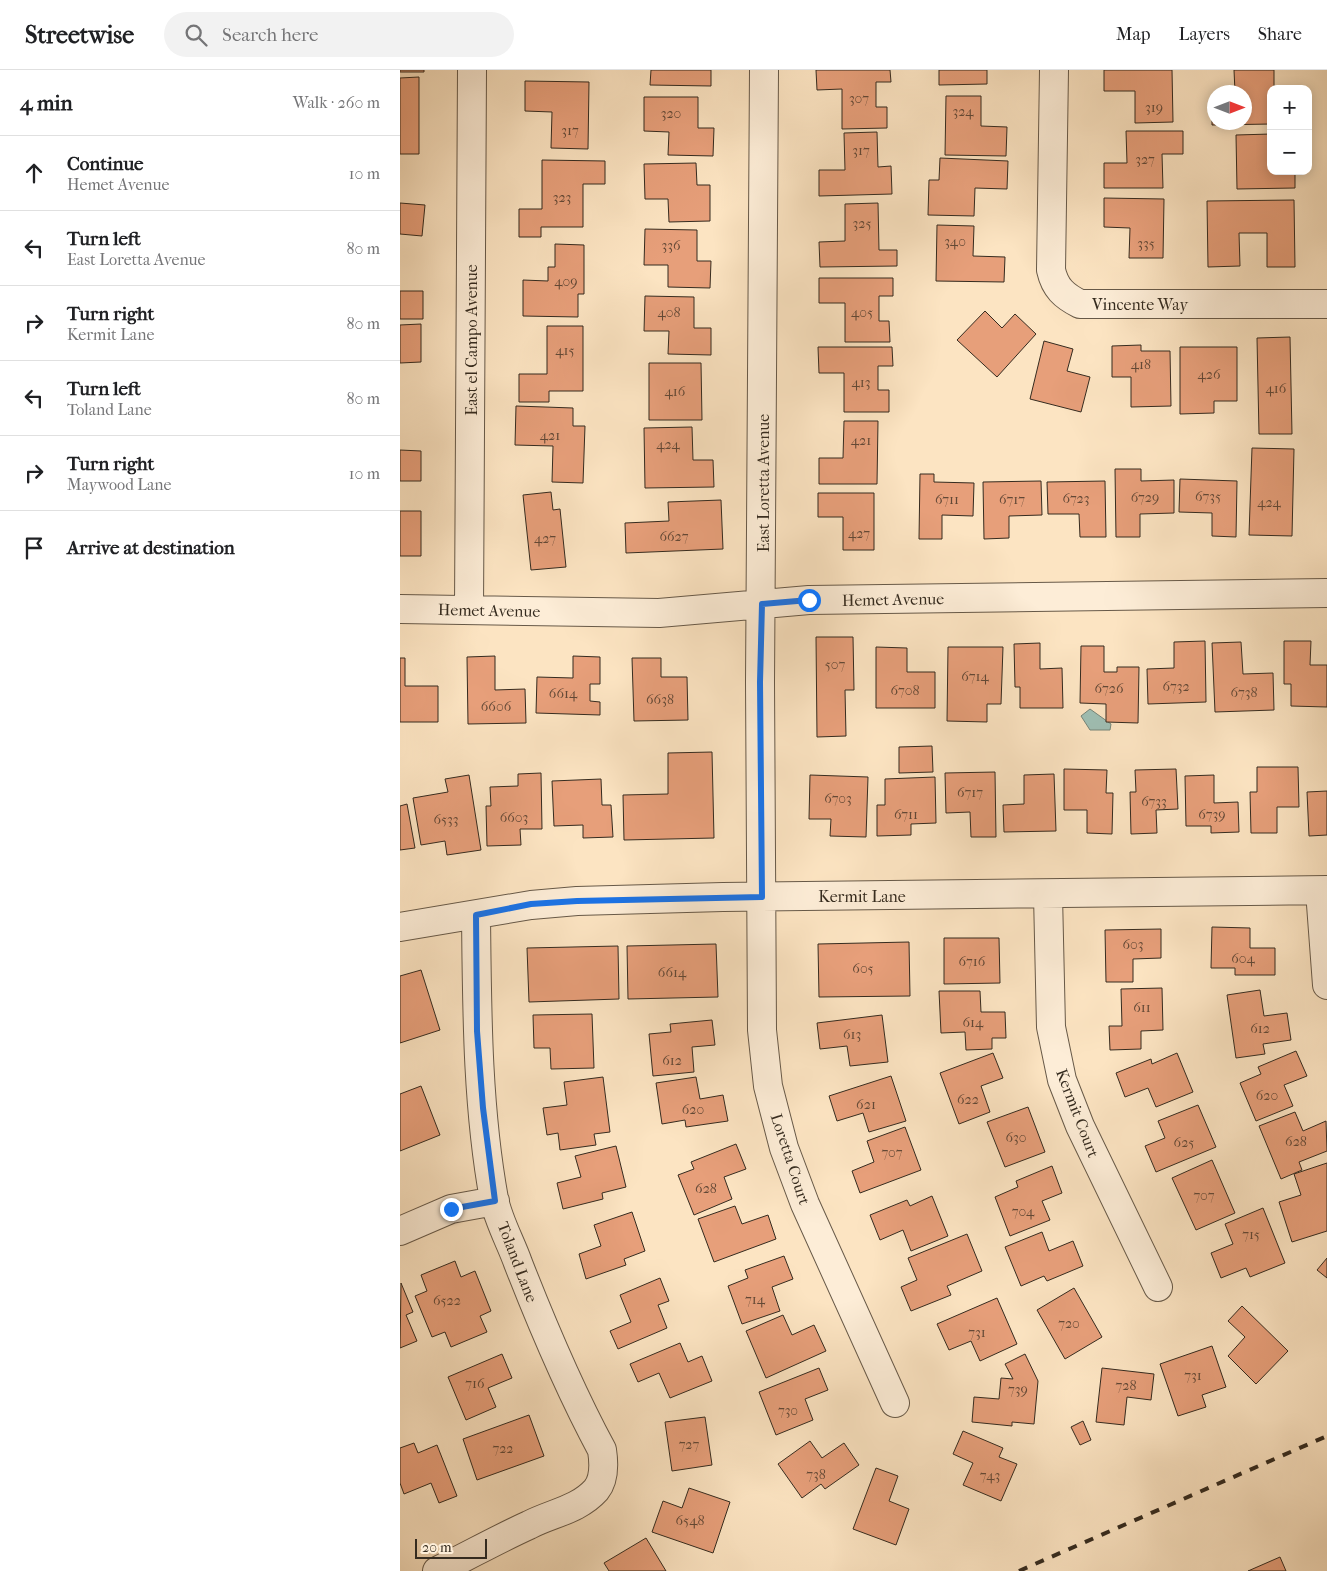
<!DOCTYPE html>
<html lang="en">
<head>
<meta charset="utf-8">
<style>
	:root { --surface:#fff; --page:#f2f2f2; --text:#202124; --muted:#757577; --line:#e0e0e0 }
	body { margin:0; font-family:"IM FELL French Canon",serif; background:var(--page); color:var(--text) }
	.controls { position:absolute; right:15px; top:15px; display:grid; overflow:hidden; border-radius:10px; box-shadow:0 2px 12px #0003 }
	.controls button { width:45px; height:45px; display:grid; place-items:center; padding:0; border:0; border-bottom:1px solid var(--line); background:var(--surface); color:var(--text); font:25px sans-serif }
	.compass { position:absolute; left:807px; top:15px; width:45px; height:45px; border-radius:50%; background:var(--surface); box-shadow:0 2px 12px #0003; rotate:90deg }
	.scale { position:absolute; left:15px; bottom:12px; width:72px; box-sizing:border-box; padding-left:5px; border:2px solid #352b1f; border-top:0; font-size:14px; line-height:18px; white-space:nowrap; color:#352b1f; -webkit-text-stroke:4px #fdedd7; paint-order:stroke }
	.stop { position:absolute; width:15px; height:15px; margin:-11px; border:4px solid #1a73e8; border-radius:50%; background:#fff }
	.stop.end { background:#1a73e8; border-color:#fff; box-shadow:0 1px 5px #0008 }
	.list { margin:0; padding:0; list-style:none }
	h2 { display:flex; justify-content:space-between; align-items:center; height:65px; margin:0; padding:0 20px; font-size:21px }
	h2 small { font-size:16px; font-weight:400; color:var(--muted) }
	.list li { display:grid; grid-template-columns:32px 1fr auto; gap:15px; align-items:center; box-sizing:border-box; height:75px; padding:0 20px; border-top:1px solid var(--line) }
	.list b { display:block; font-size:19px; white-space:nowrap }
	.list p { margin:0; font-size:16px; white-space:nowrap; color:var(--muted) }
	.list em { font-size:16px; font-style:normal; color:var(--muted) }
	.icon { flex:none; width:28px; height:28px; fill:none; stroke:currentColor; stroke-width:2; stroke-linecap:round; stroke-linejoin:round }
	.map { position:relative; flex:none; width:927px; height:1501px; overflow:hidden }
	header { display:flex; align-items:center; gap:30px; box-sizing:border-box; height:70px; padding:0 25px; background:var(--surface); border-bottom:1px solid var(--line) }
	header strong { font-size:24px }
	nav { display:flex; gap:28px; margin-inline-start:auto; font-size:18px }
	.search { width:350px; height:45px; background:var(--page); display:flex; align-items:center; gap:12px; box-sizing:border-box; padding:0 18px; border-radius:28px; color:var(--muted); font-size:19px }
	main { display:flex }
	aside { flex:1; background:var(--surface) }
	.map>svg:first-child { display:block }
</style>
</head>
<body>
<header>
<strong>Streetwise</strong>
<div class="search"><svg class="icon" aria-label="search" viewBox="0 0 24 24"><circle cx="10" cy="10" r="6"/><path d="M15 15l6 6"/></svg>Search here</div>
<nav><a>Map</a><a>Layers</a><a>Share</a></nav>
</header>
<main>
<aside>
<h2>4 min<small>Walk · 260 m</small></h2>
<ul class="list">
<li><svg class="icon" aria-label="ahead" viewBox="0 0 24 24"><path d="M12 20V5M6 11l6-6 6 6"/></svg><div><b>Continue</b><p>Hemet Avenue</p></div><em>10 m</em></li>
<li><svg class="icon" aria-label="left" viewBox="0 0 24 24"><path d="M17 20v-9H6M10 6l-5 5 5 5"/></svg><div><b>Turn left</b><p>East Loretta Avenue</p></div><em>80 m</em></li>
<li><svg class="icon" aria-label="right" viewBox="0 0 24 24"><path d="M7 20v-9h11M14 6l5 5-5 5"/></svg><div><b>Turn right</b><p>Kermit Lane</p></div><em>80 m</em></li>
<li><svg class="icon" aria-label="left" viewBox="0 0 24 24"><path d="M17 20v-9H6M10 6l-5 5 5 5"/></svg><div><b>Turn left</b><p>Toland Lane</p></div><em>80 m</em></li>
<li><svg class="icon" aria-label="right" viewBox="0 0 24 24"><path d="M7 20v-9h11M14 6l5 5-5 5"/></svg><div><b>Turn right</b><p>Maywood Lane</p></div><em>10 m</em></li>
<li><svg class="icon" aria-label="arrive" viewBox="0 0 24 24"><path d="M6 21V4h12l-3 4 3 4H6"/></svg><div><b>Arrive at destination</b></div></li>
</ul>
</aside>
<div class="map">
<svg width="927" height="1501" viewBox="0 0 927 1501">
	<rect width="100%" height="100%" fill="#fce4c2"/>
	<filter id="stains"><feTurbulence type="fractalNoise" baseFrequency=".004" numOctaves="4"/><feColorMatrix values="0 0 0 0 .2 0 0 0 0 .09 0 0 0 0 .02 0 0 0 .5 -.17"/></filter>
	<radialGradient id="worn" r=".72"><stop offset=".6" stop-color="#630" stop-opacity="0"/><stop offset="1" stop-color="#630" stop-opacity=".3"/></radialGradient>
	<path fill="#9fbfb4" stroke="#758478" d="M690,639L711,654L710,660H690L681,646Z"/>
	<path fill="#e79f7a" stroke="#352b1f" d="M0,0H24V2H0Z
		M251,0H311V16L250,15Z
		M416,0H490L491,12H476V37H487V58L442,59V19L417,20Z
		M539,0H587V14L539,15Z
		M704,0H772L773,52L735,53V21H704Z
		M834,0H874V19H871V54L812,55V28H814V52H844V22H835Z
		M19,7V84H0V8Z
		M125,11L189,12L188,79L151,78L152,42L125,41Z
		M546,26H581V56L607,57L606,86L545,85Z
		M244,27H298V58H314L313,86L268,85L269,62L244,61Z
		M726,61H783V84H762L763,118H704V93H727Z
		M477,62L478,97L491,96L492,124L419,126V100H445L444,63Z
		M871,64V101H895V118L837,119L836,65Z
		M540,88L608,91L607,119L575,118L574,146L528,145L529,110H539Z
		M142,90L205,91V114H183V157H141V167H119V139H142Z
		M296,93L297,115H310V151L269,152L268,129H245L244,94Z
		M704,128L764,129L763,188H729L730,158L704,157Z
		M894,130L895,197H867V163H839L840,196L808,197L807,131Z
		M0,133L25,135L22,166L0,164Z
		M478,133L479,180H497V196L420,197L419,172L445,171V134Z
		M537,155L574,156L573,186L605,187L604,212L536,211Z
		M245,159L297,160V191H311L310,218L268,217V195H244Z
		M155,174L184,175V224H178V247L123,246V210L148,211V197H155Z
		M419,208H493V226H479V251H489L490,272H445V233H419Z
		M0,221H23V249H0Z
		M245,226L294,227V258H311V285L268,284L269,261H244Z
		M585,241L602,258L615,244L636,264L597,307L557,270Z
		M21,254V292L0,293V255Z
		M147,256H183V321H149V332H119V304H147Z
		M890,267L892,364H859L857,268Z
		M644,271L673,279L667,301L690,307L681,342L630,329Z
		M741,275V281H770L771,336L731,337V307H712V276Z
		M418,277H492L493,296H478V320H489V342H444V303H419Z
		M780,277H837V331H814V343L780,344Z
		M249,293H301L302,350H249Z
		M116,336L173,338V356H185L183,413L152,412L153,376L115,375Z
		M444,351H478L477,414H419V388H443Z
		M292,357L293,390H313L314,417L245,418L244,358Z
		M852,378L894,379L892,466L849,465Z
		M0,380L21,381V411H0Z
		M715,399H741V411L774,410V443L740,444V467H716Z
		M520,404H534V412L574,413L573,446L542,445V469H519Z
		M780,409L837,411L836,467L812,466V443L779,442Z
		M641,411L642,445L609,446V468L584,469L583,412Z
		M705,411L706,467H680L679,444H648L647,412Z
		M151,422L153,440L160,439L166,497L131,500L123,425Z
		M418,423H474V480H443V447H418Z
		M321,430L323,479L226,483L225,453L269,451L268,432Z
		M0,441H21V486H0Z
		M416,567H453L454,620H445L446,666L417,667Z
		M805,571L806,632L748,634L747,599L774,598V572Z
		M884,571H911L910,595H927V637L891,636V614H884Z
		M841,572L843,604L873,603L874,640L815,642L812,573Z
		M640,573V599L662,598L663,638H620V617H615L614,574Z
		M681,576H704V602H717V597H739L738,653L706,652V634L680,633Z
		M476,577L507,578V602H535V638H476Z
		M548,577H603L601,634H587V652L547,651Z
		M95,586V620L125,619L126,653L68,654L67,587Z
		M173,586L200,587V614H190V631L200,632V645L136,643L137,607L173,608Z
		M0,588H5V616H38V652H0Z
		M232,588H261V607H287L288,650L234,651Z
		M532,676L533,702L499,703V677Z
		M312,682L314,768L224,770L223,725L268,724V683Z
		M857,697H898L899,737H877V763H851L850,722H857Z
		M664,699L707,700L706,723H713L712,764L687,763V740H664Z
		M776,699L778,739L756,740L757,763L731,764L730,722H736L735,700Z
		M595,702L596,767H571L570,742L546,743L545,703Z
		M141,703L142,759H120L121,775L87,776L86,736H91L90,717L118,716V704Z
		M654,704L656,761L604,762L603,735L624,734V705Z
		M69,705L81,780L47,785L45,771L21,775L13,728L48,722L45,709Z
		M410,705L468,707L466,767L430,766L431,749H409Z
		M814,705V733L838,732L839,762L811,763V756H786L785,706Z
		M535,707L536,753L511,754V765L477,766V735H485V709Z
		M201,709L202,735H211L213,767L183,768V755L154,756L152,711Z
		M927,721V765L909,766L907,722Z
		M7,734L15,778L0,780V736Z
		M812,857L850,858V878H875V905H835V898H811Z
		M761,859V888L733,889V912H706L705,860Z
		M544,868H599L600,913L544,914Z
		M509,872L510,926L419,927L418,874Z
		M316,874L318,927L228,929L227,876Z
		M218,876L219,929L129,932L127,878Z
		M21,900L40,960L0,973V906Z
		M762,918L763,960L741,961V979L710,980L709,956H722L721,919Z
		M860,920L864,946L887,943L891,970L863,974L865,984L836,988L827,925Z
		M539,921H580L581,942H605L606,968H592V979L566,980L565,962L541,963Z
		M192,944L194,998L151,999L150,978H134L133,945Z
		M482,945L488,992L450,996L447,976L420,979L417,953Z
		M312,950L315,975L292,977L294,1002L253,1006L249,964L271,962L270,954Z
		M896,981L907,1006L884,1015L893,1036L856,1051L840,1013L861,1004L858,997Z
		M593,983L603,1008L581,1016L590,1042L559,1054L540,1003Z
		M777,983L793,1022L756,1037L748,1018L725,1027L716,1003L751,989L752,994Z
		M491,1006L506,1051L469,1062L463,1043L437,1051L429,1026Z
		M203,1007L210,1062L194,1064L196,1075L160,1080L158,1063L147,1065L143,1038L167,1035L164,1012Z
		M296,1007L300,1029L323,1025L328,1051L286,1057L285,1050L262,1054L256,1013Z
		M21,1016L40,1065L0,1081V1024Z
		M798,1035L816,1077L756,1102L745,1076L765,1068L758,1051Z
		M628,1037L645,1082L605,1097L587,1052Z
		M895,1042L903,1061L926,1051L927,1081L899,1092L902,1100L881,1109L859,1056Z
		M505,1057L521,1100L460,1123L452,1101L474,1092L467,1071Z
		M336,1074L346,1099L324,1107L332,1129L294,1145L278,1105L294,1099L291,1092Z
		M216,1076L226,1117L202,1123L203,1129L163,1139L157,1113L181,1107L175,1086Z
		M812,1090L835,1143L796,1160L772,1108Z
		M927,1093V1161L892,1172L879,1132L901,1125L894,1104Z
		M652,1096L662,1123L642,1131L650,1150L610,1166L595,1127L618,1117L616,1111Z
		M532,1126L548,1166L511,1181L503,1160L480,1170L470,1145L507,1130L510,1136Z
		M335,1136L342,1154L368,1145L376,1169L314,1192L298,1149Z
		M863,1138L885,1193L850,1207L846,1198L821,1208L811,1183L833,1174L825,1154Z
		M232,1142L245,1181L224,1189L226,1195L186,1209L179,1184L201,1176L194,1155Z
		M642,1162L649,1181L673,1171L683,1196L647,1211L644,1206L621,1216L605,1177Z
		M567,1164L582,1201L547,1216L551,1225L511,1241L501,1217L517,1210L508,1188Z
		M384,1186L393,1209L372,1217L380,1241L342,1254L328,1216L348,1208L345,1200Z
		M927,1188V1208L917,1200Z
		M55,1191L61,1207L75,1201L91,1241L80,1246L87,1262L51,1277L45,1262L32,1267L15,1226L27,1221L21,1205Z
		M260,1208L269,1231L258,1235L267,1258L218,1279L210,1261L231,1252L220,1225Z
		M1,1213L13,1242L6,1245L17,1271L0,1278Z
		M674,1218L702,1267L665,1289L637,1240Z
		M597,1228L617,1274L580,1291L571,1271L549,1280L537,1254Z
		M842,1236L888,1281L856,1314L828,1286L845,1267L828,1251Z
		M383,1245L392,1265L414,1255L426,1281L366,1308L346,1261Z
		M280,1273L288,1292L302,1286L312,1311L270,1328L259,1303L238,1312L230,1294Z
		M812,1276L826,1317L802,1325L806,1337L778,1346L760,1294Z
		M102,1284L112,1308L88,1318L96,1337L66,1350L48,1307Z
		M625,1284L638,1311L634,1354L612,1352V1356L572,1352L574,1327L599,1329L601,1308L613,1309L605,1294Z
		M419,1298L428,1320L405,1329L413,1350L376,1365L359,1322Z
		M702,1298L754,1304L751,1330L727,1327L724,1355L696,1352Z
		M129,1345L144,1386L77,1410L63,1369Z
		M305,1347L312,1395L272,1401L265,1352Z
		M683,1351L691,1370L680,1375L671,1357Z
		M563,1361L603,1378L599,1387L617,1394L601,1431L563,1415L573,1393L553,1384Z
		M410,1371L422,1388L444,1373L459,1395L425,1419L421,1414L402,1428L378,1394Z
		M14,1373L18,1383L37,1375L57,1426L39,1433L31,1413L4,1424L0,1413V1378Z
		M476,1398L498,1406L489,1431L509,1439L496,1475L453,1459Z
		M289,1418L330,1432L313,1483L252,1462L263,1431L282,1438Z
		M246,1468L266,1501H209L204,1493Z
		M880,1487L886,1501H848Z"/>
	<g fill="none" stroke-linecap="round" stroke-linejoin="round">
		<defs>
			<path id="minor" d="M364,0L360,612L362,960L368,1016L384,1078L405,1134L495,1333
				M654,0L651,200C655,218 664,226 680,234H927
				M0,539L259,543L409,530L927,523
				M69,540L72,0
				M920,821L927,915
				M648,825L651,957L662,1010L680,1056L758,1217
				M0,857L131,835L177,831L323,827L927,820
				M0,1161L51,1139L95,1131
				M37,1501C68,1486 98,1469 129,1455C152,1443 178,1440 196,1420C205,1409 204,1393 202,1380C169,1319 143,1257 118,1193C111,1173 98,1150 94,1129C77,1036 77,939 76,845"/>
		</defs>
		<use href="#minor" stroke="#675948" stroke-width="30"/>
		<use href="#minor" stroke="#fdedd7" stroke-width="28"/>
		<path stroke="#352b1f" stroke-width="4" stroke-dasharray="9 9" stroke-linecap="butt" d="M619,1501L927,1366"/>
	</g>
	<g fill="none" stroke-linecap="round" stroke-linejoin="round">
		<path stroke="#1a73e8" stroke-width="6" d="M51,1139L95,1131L83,1038L77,961L76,845L131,834L177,831L362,827L360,612L362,534L409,530"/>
	</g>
	<g text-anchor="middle" stroke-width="4" stroke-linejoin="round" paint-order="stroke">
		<g font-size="14" fill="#624836">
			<text x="459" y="33">307</text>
			<text x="754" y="42">319</text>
			<text x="563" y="46">324</text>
			<text x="271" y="48">320</text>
			<text x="170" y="65">317</text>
			<text x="461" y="85">317</text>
			<text x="745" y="94">327</text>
			<text x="162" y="132">323</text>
			<text x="462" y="158">325</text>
			<text x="555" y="176">340</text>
			<text x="746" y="178">335</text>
			<text x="271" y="180">336</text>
			<text x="166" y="216">409</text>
			<text x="269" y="247">408</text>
			<text x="462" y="247">405</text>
			<text x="165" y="285">415</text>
			<text x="741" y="299">418</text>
			<text x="809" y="309">426</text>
			<text x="461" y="317">413</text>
			<text x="876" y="323">416</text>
			<text x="275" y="326">416</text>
			<text x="150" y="370">421</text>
			<text x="461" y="375">421</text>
			<text x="268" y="379">424</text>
			<text x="808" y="431">6735</text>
			<text x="745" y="432">6729</text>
			<text x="676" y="433">6723</text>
			<text x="547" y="434">6711</text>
			<text x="612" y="434">6717</text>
			<text x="869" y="437">424</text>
			<text x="459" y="468">427</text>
			<text x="274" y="471">6627</text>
			<text x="145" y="473">427</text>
			<text x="435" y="599">507</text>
			<text x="575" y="611">6714</text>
			<text x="776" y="621">6732</text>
			<text x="709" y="623">6726</text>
			<text x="505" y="625">6708</text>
			<text x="844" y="627">6738</text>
			<text x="163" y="628">6614</text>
			<text x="260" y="634">6638</text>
			<text x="96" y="641">6606</text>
			<text x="570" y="727">6717</text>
			<text x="438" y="733">6703</text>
			<text x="754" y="736">6733</text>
			<text x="506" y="749">6711</text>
			<text x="812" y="749">6739</text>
			<text x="114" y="752">6603</text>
			<text x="46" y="754">6533</text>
			<text x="733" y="879">603</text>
			<text x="843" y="893">604</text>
			<text x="572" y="896">6716</text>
			<text x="463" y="903">605</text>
			<text x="272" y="907">6614</text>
			<text x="742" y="942">611</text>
			<text x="573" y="957">614</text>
			<text x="860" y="963">612</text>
			<text x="452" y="969">613</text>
			<text x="272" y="995">612</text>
			<text x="867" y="1030">620</text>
			<text x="568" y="1034">622</text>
			<text x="466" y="1039">621</text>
			<text x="293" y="1044">620</text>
			<text x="616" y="1072">630</text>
			<text x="896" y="1076">628</text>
			<text x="784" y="1077">625</text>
			<text x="492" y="1087">707</text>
			<text x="306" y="1123">628</text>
			<text x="804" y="1130">707</text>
			<text x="623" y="1146">704</text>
			<text x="851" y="1169">715</text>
			<text x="355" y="1234">714</text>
			<text x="47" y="1235">6522</text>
			<text x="669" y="1258">720</text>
			<text x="577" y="1267">731</text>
			<text x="793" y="1310">731</text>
			<text x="75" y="1318">716</text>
			<text x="726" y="1320">728</text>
			<text x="618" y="1324">739</text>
			<text x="388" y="1345">730</text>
			<text x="289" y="1379">727</text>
			<text x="103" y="1383">722</text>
			<text x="416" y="1409">738</text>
			<text x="590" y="1410">743</text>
			<text x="290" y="1455">6548</text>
		</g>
		<g font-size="16" fill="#352b1f" stroke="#fdedd7">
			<text x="740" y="240">Vincente Way</text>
			<text transform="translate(71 270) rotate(-90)" y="6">East el Campo Avenue</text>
			<text transform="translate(363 413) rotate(-90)" y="6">East Loretta Avenue</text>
			<text transform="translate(493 529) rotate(-1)" y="6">Hemet Avenue</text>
			<text transform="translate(89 540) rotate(1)" y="6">Hemet Avenue</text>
			<text x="462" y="832">Kermit Lane</text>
			<text transform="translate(678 1043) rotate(69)" y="6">Kermit Court</text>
			<text transform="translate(391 1089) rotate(72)" y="6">Loretta Court</text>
			<text transform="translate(118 1192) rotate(69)" y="6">Toland Lane</text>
		</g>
	</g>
	<rect width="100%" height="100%" filter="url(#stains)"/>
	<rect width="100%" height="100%" fill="url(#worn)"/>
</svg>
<div class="controls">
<button>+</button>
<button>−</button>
</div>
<svg class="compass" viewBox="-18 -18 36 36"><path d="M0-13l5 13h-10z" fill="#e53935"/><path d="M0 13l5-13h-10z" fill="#757577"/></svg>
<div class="scale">20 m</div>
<div class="stop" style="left:409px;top:530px"></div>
<div class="stop end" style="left:51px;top:1139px"></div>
</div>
</main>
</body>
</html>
